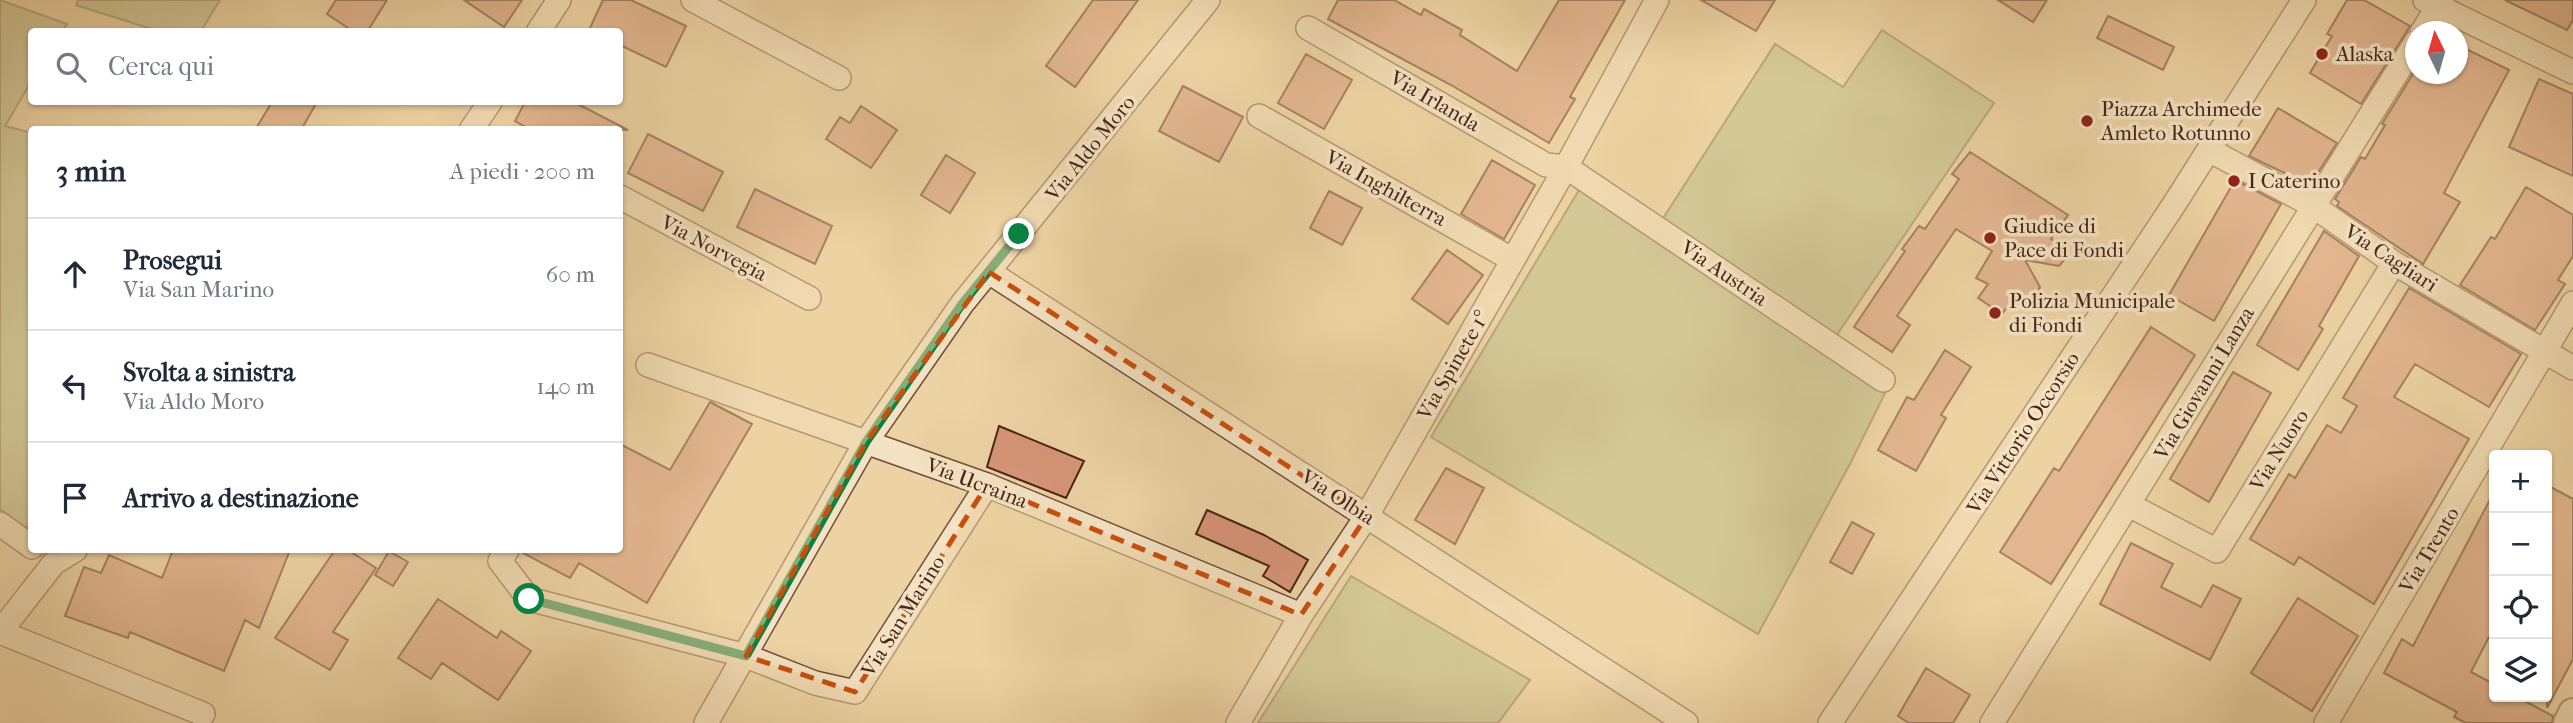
<!DOCTYPE html>
<html lang="it">
<head>
<meta charset="utf-8">
<style>
	:root { --surface:#fff; --page:#f2f2f3; --text:#1f2937; --muted:#747a83; --line:#e0e1e3 }
	body { margin:0; font-family:"IM FELL French Canon",serif; background:var(--page); color:var(--text) }
	.controls { position:absolute; right:21px; bottom:21px; display:grid; overflow:hidden; border-radius:7px; box-shadow:0 2px 5px #0004 }
	.controls button { width:63px; height:63px; display:grid; place-items:center; padding:0; border:0; border-bottom:2px solid var(--line); background:var(--surface); color:var(--text); font:35px sans-serif }
	.compass { position:absolute; left:2405px; top:21px; width:63px; height:63px; border-radius:50%; background:var(--surface); box-shadow:0 2px 5px #0004; rotate:355deg }
	.stop { position:absolute; width:21px; height:21px; margin:-16px; border:5px solid #0b8043; border-radius:50%; background:#fff }
	.stop.end { background:#0b8043; border-color:#fff; box-shadow:0 2px 7px #0008 }
	.list { margin:0; padding:0; list-style:none }
	h2 { display:flex; justify-content:space-between; align-items:center; height:91px; margin:0; padding:0 28px; font-size:30px }
	h2 small { font-size:23px; font-weight:400; color:var(--muted) }
	.list li { display:grid; grid-template-columns:46px 1fr auto; gap:21px; align-items:center; box-sizing:border-box; height:112px; padding:0 28px; border-top:2px solid var(--line) }
	.list b { display:block; font-size:26px; white-space:nowrap }
	.list p { margin:0; font-size:23px; white-space:nowrap; color:var(--muted) }
	.list em { font-size:23px; font-style:normal; color:var(--muted) }
	.icon { flex:none; width:38px; height:38px; fill:none; stroke:currentColor; stroke-width:2; stroke-linecap:round; stroke-linejoin:round }
	.map { position:relative; flex:none; width:2573px; height:723px; overflow:hidden }
	.search { position:absolute; background:var(--surface); box-shadow:0 2px 5px #0004; left:28px; top:28px; width:595px; height:77px; display:flex; align-items:center; gap:18px; box-sizing:border-box; padding:0 24px; border-radius:7px; color:var(--muted); font-size:26px }
	.panel { position:absolute; background:var(--surface); box-shadow:0 2px 5px #0004; left:28px; top:126px; width:595px; height:427px; border-radius:7px }
	.map>svg:first-child { display:block }
</style>
</head>
<body>
<div class="map">
<svg width="2573" height="723" viewBox="0 0 2573 723">
	<rect width="100%" height="100%" fill="#edd2a3"/>
	<filter id="stains"><feTurbulence type="fractalNoise" baseFrequency=".00286" numOctaves="4"/><feColorMatrix values="0 0 0 0 .2 0 0 0 0 .09 0 0 0 0 .02 0 0 0 .5 -.17"/></filter>
	<radialGradient id="worn" r=".72"><stop offset=".6" stop-color="#630" stop-opacity="0"/><stop offset="1" stop-color="#630" stop-opacity=".3"/></radialGradient>
	<path fill="#b4bd88" stroke="#7e7150" stroke-width="2" d="M0,0L67,24L62,31L32,32L31,82L5,126L32,133V527H23L0,509Z
		M78,0H220L201,31H158L76,5Z
		M1882,30L1994,103L1836,336L1662,220L1775,44L1843,87Z
		M1579,190L1885,393L1851,462L1758,634L1431,437Z
		M1351,576L1530,680L1498,723H1258Z"/>
	<path fill="#d79578" stroke="#492517" stroke-width="2" d="M336,0H387L367,32H354L327,14Z
		M464,0H522L504,27Z
		M603,0H631L686,26L666,67L620,45V32H588Z
		M1093,0H1138L1075,87L1046,66Z
		M1338,0H1394L1421,15L1424,9L1462,30L1460,35L1517,71L1559,0H1625L1570,97L1575,99L1549,143L1451,85L1328,19Z
		M1701,0H1775L1756,31Z
		M1998,0H2047L2033,22Z
		M2347,0H2364L2410,26L2361,104L2310,73L2332,36L2327,34Z
		M2505,0H2573V20L2567,30Z
		M2108,16L2174,47L2163,70L2097,38Z
		M2458,45L2509,70L2444,193L2460,202L2423,264L2337,206L2339,202L2335,199L2361,157L2365,159L2385,125L2382,124L2416,69V74H2458Z
		M1306,54L1352,80L1324,129L1278,103Z
		M2539,79L2573,94V176L2509,147Z
		M1183,86L1243,117L1219,162L1159,131Z
		M272,102H317L301,130H255Z
		M525,102H574L628,130H531L515,121Z
		M861,106L897,130L871,168L826,139L840,117L850,123Z
		M2278,108L2337,143L2310,185L2249,156Z
		M648,134L723,172L703,211L628,173Z
		M1970,152L2068,215L2051,239L2064,248L2066,258L2059,266L2025,260L2040,287L2037,294L2034,299L2019,303L2016,308L2009,305L2002,314L1978,298L1988,284L1976,278L1992,251L1956,229L1897,316L1910,325L1892,352L1854,327L1905,251L1902,249L1919,226L1925,229L1959,179L1952,174Z
		M946,155L975,173L950,213L921,195Z
		M1492,160L1535,185L1504,239L1461,214Z
		M2235,180L2281,204L2214,321L2169,295Z
		M2526,187L2573,215V256L2558,280L2565,284L2535,330L2460,285L2491,237L2495,239Z
		M755,189L832,226L815,264L737,227Z
		M1329,191L1362,208L1342,245L1310,228Z
		M2324,231L2359,256L2319,326L2323,329L2298,370L2257,345Z
		M1447,250L1483,275L1448,324L1412,299Z
		M2409,288L2521,354L2489,407L2415,364L2394,397L2469,439L2374,604L2299,557L2294,565L2250,539L2289,474L2295,478L2327,425L2341,433L2357,406L2343,398Z
		M2151,327L2195,355L2051,584L2000,552L2054,468L2059,471Z
		M1945,350L1971,367L1941,415L1946,418L1916,471L1878,450L1907,397L1914,400Z
		M2233,372L2271,393L2209,502L2170,479Z
		M710,402L752,424L647,603L579,563L570,578L521,552V550H620V444L670,470Z
		M999,426L1084,461L1066,498L987,467Z
		M1446,468L1484,488L1455,544L1415,520Z
		M2547,485L2573,499V659L2547,708Z
		M2494,492V627L2471,672L2494,684V697H2517L2553,716L2552,723H2466L2454,717L2457,712L2384,673L2402,639L2413,646Z
		M1207,510L1264,535L1308,560L1290,592L1263,576L1269,566L1196,534Z
		M1852,522L1874,534L1852,574L1830,562Z
		M2131,543L2173,564L2161,587L2201,607L2213,585L2241,599L2210,660L2100,604Z
		M173,550H290L259,628L245,620L224,671L130,632L128,638L65,616L84,567L101,573L109,555L162,578Z
		M335,550H348L376,568L333,632L348,640L330,670L275,638Z
		M389,551L408,562L393,586L375,575Z
		M2298,598L2358,636L2312,711L2251,673Z
		M438,599L497,638L501,631L531,651L498,700L442,663L431,679L398,658Z
		M1926,668L1970,695L1953,723H1909L1898,716Z"/>
	<g fill="none" stroke-linecap="round" stroke-linejoin="round">
		<defs>
			<path id="minor" d="M693,0L839,78
				M2425,0L2573,72
				M1308,28L1546,165L1566,167L1883,380
				M538,32L559,0
				M2422,32L2442,0
				M1259,116L1513,260
				M471,130L490,102
				M2209,150L2312,205L2394,263L2573,368
				M620,197L809,298
				M989,272L1686,723
				M648,365L987,485L1301,615
				M2129,505L2217,551L2394,263
				M0,524L32,547
				M507,550L500,561L529,599L746,656L815,683L855,692L987,485
				M0,632L203,714
				M0,632L54,563L75,550
				M706,723L866,442L962,304L1208,0
				M1238,723L1301,615L1366,517L1566,167L1657,0
				M1830,723L2173,206L2304,0
				M1992,723L2416,42
				M2326,723L2573,303"/>
			<path id="tertiary" d="M2568,723L2573,713"/>
		</defs>
		<use href="#minor" stroke="#72503a" stroke-width="26"/>
		<use href="#tertiary" stroke="#72503a" stroke-width="32"/>
		<use href="#minor" stroke="#f3e2c3" stroke-width="23"/>
		<use href="#tertiary" stroke="#f3e2c3" stroke-width="28"/>
	</g>
	<g fill="none" stroke-linecap="round" stroke-linejoin="round">
		<path stroke="#0b8043" stroke-width="9" d="M529,599L746,656L866,442L962,304L1019,234"/>
	</g>
	<path d="M0 0H2573V723H0ZM989,272L1366,517L1301,615L987,485L855,692L746,656L866,442Z" fill="#edd2a3" fill-opacity=".55" fill-rule="evenodd"/>
	<path fill="none" stroke="#c84f0e" stroke-width="5" stroke-dasharray="14 9" stroke-linejoin="round" d="M989,272L1366,517L1301,615L987,485L855,692L746,656L866,442Z"/>
	<g fill="#8f2418" stroke="#f3e2c3" stroke-width="2.5">
		<circle cx="2322" cy="54" r="7"/>
		<circle cx="2087" cy="121" r="7"/>
		<circle cx="2234" cy="181" r="7"/>
		<circle cx="1990" cy="238" r="7"/>
		<circle cx="1995" cy="313" r="7"/>
	</g>
	<g text-anchor="middle" stroke-width="7" stroke-linejoin="round" paint-order="stroke">
		<g font-size="21" fill="#492517" stroke="#f3e2c3" text-anchor="start">
			<text x="2336" y="61">Alaska</text>
			<text x="2101" y="116">Piazza Archimede<tspan x="2101" dy="24">Amleto Rotunno</tspan></text>
			<text x="2248" y="188">I Caterino</text>
			<text x="2004" y="233">Giudice di<tspan x="2004" dy="24">Pace di Fondi</tspan></text>
			<text x="2009" y="308">Polizia Municipale<tspan x="2009" dy="24">di Fondi</tspan></text>
		</g>
		<g font-size="21" fill="#492517" stroke="#f3e2c3">
			<text transform="translate(1435 101) rotate(30)" y="7">Via Irlanda</text>
			<text transform="translate(1090 148) rotate(-51)" y="7">Via Aldo Moro</text>
			<text transform="translate(1386 188) rotate(29)" y="7">Via Inghilterra</text>
			<text transform="translate(714 248) rotate(28)" y="7">Via Norvegia</text>
			<text transform="translate(2391 258) rotate(33)" y="7">Via Cagliari</text>
			<text transform="translate(1724 273) rotate(34)" y="7">Via Austria</text>
			<text transform="translate(1453 365) rotate(-60)" y="7">Via Spinete 1°</text>
			<text transform="translate(2204 383) rotate(-59)" y="7">Via Giovanni Lanza</text>
			<text transform="translate(2023 433) rotate(-57)" y="7">Via Vittorio Occorsio</text>
			<text transform="translate(2279 450) rotate(-58)" y="7">Via Nuoro</text>
			<text transform="translate(977 483) rotate(21)" y="7">Via Ucraina</text>
			<text transform="translate(1338 497) rotate(33)" y="7">Via Olbia</text>
			<text transform="translate(2429 550) rotate(-59)" y="7">Via Trento</text>
			<text transform="translate(903 616) rotate(-58)" y="7">Via San Marino</text>
		</g>
	</g>
	<rect width="100%" height="100%" filter="url(#stains)"/>
	<rect width="100%" height="100%" fill="url(#worn)"/>
</svg>
<div class="controls">
<button>+</button>
<button>−</button>
<button><svg class="icon" aria-label="locate" viewBox="0 0 24 24"><circle cx="12" cy="12" r="6"/><path d="M12 2v4M12 18v4M2 12h4M18 12h4"/></svg></button>
<button><svg class="icon" aria-label="layers" viewBox="0 0 24 24"><path d="M12 4l9 5-9 5-9-5zM3 14l9 5 9-5"/></svg></button>
</div>
<svg class="compass" viewBox="-18 -18 36 36"><path d="M0-13l5 13h-10z" fill="#e53935"/><path d="M0 13l5-13h-10z" fill="#747a83"/></svg>
<div class="stop" style="left:529px;top:599px"></div>
<div class="stop end" style="left:1019px;top:234px"></div>
<div class="search"><svg class="icon" aria-label="search" viewBox="0 0 24 24"><circle cx="10" cy="10" r="6"/><path d="M15 15l6 6"/></svg>Cerca qui</div>
<section class="panel">
<h2>3 min<small>A piedi · 200 m</small></h2>
<ul class="list">
<li><svg class="icon" aria-label="ahead" viewBox="0 0 24 24"><path d="M12 20V5M6 11l6-6 6 6"/></svg><div><b>Prosegui</b><p>Via San Marino</p></div><em>60 m</em></li>
<li><svg class="icon" aria-label="left" viewBox="0 0 24 24"><path d="M17 20v-9H6M10 6l-5 5 5 5"/></svg><div><b>Svolta a sinistra</b><p>Via Aldo Moro</p></div><em>140 m</em></li>
<li><svg class="icon" aria-label="arrive" viewBox="0 0 24 24"><path d="M6 21V4h12l-3 4 3 4H6"/></svg><div><b>Arrivo a destinazione</b></div></li>
</ul>
</section>
</div>
</body>
</html>
